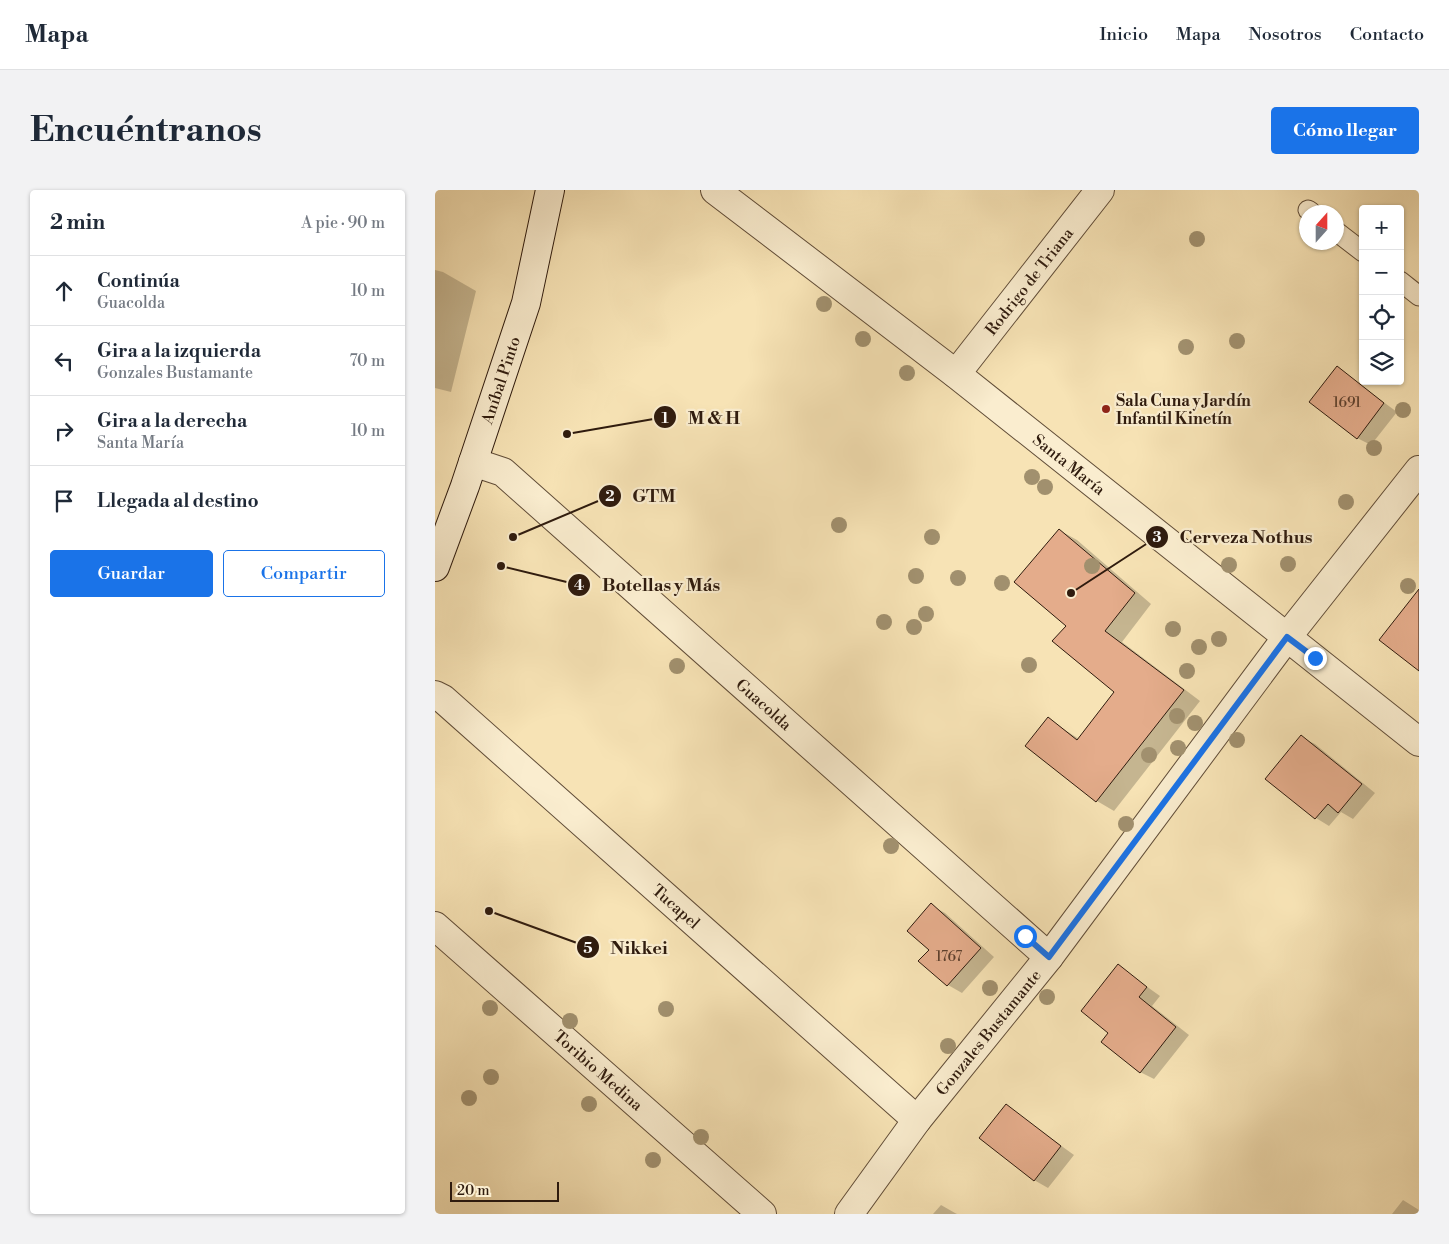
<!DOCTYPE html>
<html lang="es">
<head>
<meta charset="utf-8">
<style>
	:root { --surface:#fff; --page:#f2f2f3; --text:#1f2937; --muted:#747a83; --line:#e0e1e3; --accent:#1a73e8 }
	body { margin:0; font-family:"Libre Bodoni",serif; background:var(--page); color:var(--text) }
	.controls { position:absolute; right:15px; top:15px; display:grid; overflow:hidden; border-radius:5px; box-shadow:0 1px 4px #0004 }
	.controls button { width:45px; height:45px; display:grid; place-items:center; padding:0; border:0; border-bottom:1px solid var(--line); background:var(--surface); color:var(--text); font:25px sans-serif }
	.compass { position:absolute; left:864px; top:15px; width:45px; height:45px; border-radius:50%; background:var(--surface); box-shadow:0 1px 4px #0004; rotate:21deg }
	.scale { position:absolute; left:15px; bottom:12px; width:109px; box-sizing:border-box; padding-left:5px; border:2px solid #2f1b0e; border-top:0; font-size:14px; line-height:18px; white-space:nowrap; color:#2f1b0e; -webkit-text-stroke:4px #faedcf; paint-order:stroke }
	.stop { position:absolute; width:15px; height:15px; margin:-11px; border:4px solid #1a73e8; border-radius:50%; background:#fff }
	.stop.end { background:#1a73e8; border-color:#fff; box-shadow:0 1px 5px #0008 }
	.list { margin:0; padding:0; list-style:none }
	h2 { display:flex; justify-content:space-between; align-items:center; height:65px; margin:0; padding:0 20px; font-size:21px }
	h2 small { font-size:16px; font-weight:400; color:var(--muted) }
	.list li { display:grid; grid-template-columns:32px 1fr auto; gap:15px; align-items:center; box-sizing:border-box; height:70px; padding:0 20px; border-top:1px solid var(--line) }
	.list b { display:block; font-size:19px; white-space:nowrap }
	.list p { margin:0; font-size:16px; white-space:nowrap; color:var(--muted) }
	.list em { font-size:16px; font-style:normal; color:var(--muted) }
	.actions { display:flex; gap:10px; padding:15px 20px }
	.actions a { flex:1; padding:11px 0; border:1px solid var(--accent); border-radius:5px; text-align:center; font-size:18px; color:var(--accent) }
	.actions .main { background:var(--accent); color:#fff }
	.icon { flex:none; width:28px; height:28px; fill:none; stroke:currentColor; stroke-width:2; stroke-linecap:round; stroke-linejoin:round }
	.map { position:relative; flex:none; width:984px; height:1024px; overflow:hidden; border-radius:5px }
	header { display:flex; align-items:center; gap:30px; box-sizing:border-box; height:70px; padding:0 25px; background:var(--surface); border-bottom:1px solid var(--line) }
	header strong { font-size:24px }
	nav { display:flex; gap:28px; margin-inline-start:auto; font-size:18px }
	.intro { display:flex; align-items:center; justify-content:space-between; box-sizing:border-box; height:120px; padding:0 30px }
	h1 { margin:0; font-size:35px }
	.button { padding:12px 22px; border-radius:5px; background:var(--accent); color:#fff; font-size:18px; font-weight:700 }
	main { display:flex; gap:30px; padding:0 30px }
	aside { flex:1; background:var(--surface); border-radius:5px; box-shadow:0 1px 4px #0004 }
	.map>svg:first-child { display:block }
</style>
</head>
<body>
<header>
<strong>Mapa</strong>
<nav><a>Inicio</a><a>Mapa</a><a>Nosotros</a><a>Contacto</a></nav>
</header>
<div class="intro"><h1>Encuéntranos</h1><a class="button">Cómo llegar</a></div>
<main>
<aside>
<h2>2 min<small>A pie · 90 m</small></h2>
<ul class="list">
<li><svg class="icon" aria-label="ahead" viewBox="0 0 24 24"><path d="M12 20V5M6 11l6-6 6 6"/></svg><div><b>Continúa</b><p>Guacolda</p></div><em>10 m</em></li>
<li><svg class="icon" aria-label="left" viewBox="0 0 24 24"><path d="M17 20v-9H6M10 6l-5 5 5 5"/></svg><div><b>Gira a la izquierda</b><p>Gonzales Bustamante</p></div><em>70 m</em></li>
<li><svg class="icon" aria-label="right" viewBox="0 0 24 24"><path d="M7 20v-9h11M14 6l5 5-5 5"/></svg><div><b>Gira a la derecha</b><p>Santa María</p></div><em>10 m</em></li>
<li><svg class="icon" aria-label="arrive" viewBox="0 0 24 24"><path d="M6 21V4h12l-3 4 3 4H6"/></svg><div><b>Llegada al destino</b></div></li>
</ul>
<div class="actions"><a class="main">Guardar</a><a>Compartir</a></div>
</aside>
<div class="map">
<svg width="984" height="1024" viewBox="0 0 984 1024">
	<rect width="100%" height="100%" fill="#f7e3b5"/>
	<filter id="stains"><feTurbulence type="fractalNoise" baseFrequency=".004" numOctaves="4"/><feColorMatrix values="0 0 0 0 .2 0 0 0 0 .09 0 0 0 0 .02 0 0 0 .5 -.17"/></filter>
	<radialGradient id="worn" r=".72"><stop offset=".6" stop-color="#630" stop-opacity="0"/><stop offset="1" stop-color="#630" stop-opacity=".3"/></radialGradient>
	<path fill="#0003" d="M0,80L8,82L41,101L16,202L0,198Z
		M902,178L962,222L936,255L922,248Z
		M624,340L642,350L716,414L687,452L765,511L679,621L662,611L592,556L613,529L644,549L681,502L632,436Z
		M866,547L880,554L940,603L918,629L906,622L894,636L881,628Z
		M496,715L510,723L559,767L527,803L513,795L485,771L495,760Z
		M683,776L725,806L717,816L754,845L719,889L705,882L675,843Z
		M571,916L639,965L613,998L599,990Z
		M968,1010L984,1020V1024H957Z
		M506,1015L520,1023L522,1024H498Z"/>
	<path fill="#e4ac8b" stroke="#2f1b0e" d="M902,176L949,213L922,249L874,212Z
		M624,339L700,403L670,441L749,500L661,612L590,556L613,527L642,550L679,502L617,451L631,436L579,392Z
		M984,399V481L944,450Z
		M866,545L927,594L903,623L893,614L880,629L830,589Z
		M496,713L546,758L512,796L483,771L494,760L472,741Z
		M683,774L712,797L704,807L741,837L705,883L666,852L673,843L646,821Z
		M571,914L626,956L599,991L544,948Z"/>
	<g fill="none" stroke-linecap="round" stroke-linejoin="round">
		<defs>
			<path id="service" d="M873,20L876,22
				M902,42L928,62
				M965,91L984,106"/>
			<g id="minor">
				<path id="s1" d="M280,0L521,184L984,552"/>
				<path id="s2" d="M521,184L665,0"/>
				<path id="s3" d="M38,272L68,282L614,767"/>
				<path id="s4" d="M0,505L8,509L482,930"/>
				<path id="s5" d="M0,736L327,1024"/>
				<path id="s6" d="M414,1024L482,930L614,767L852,447L984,280"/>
			</g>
			<g id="secondary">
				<path id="s7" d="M0,377L30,296L91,113L115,0"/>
			</g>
		</defs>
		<use href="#service" stroke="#614d38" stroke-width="21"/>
		<use href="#minor" stroke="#614d38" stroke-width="30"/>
		<use href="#secondary" stroke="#2f1b0e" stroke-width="30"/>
		<use href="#service" stroke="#faedcf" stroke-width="19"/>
		<use href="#minor" stroke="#faedcf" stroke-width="28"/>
		<use href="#secondary" stroke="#faedcf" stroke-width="28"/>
	</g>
	<g fill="#a1906e">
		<circle cx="762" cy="49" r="8"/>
		<circle cx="389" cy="114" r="8"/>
		<circle cx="428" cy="149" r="8"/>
		<circle cx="802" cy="151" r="8"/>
		<circle cx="751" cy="157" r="8"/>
		<circle cx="472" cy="183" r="8"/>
		<circle cx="968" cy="220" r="8"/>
		<circle cx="939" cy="258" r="8"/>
		<circle cx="597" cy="287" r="8"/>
		<circle cx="610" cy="297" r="8"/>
		<circle cx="911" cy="312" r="8"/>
		<circle cx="404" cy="335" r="8"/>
		<circle cx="497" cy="347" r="8"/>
		<circle cx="853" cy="374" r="8"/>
		<circle cx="794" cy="375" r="8"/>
		<circle cx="657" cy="376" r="8"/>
		<circle cx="481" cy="386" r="8"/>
		<circle cx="523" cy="388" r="8"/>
		<circle cx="567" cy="393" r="8"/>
		<circle cx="973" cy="396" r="8"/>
		<circle cx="491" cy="424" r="8"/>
		<circle cx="449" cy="432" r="8"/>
		<circle cx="479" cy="437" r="8"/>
		<circle cx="738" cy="439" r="8"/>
		<circle cx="784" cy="449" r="8"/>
		<circle cx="764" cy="457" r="8"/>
		<circle cx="594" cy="475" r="8"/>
		<circle cx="242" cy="476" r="8"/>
		<circle cx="752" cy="481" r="8"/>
		<circle cx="742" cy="526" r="8"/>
		<circle cx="760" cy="533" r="8"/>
		<circle cx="802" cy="550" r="8"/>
		<circle cx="743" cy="558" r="8"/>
		<circle cx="714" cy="565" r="8"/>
		<circle cx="691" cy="634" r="8"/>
		<circle cx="456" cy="656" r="8"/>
		<circle cx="555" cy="798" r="8"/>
		<circle cx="612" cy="807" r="8"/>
		<circle cx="55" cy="818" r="8"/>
		<circle cx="231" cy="819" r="8"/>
		<circle cx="135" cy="831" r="8"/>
		<circle cx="513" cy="856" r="8"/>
		<circle cx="56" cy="887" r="8"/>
		<circle cx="34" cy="908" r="8"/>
		<circle cx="154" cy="914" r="8"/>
		<circle cx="266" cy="947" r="8"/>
		<circle cx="218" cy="970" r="8"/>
	</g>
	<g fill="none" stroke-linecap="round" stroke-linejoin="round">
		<path stroke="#1a73e8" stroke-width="6" d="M590,746L614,767L852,447L880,468"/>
	</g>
	<circle fill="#8f2418" stroke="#faedcf" stroke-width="2" cx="671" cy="219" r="5"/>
	<g text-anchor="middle" stroke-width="4.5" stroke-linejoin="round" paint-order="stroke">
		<g font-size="14" fill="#5c3f2d">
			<text x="912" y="217">1691</text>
			<text x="514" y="771">1767</text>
		</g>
		<g font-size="16" fill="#2f1b0e" stroke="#faedcf">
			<text dy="6" stroke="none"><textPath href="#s2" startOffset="118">Rodrigo de Triana</textPath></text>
			<text dy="6" stroke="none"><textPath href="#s7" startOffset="198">Aníbal Pinto</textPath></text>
			<text dy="6" stroke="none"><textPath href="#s1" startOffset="448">Santa María</textPath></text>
			<text dy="6" stroke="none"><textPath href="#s3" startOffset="381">Guacolda</textPath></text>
			<text dy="6" stroke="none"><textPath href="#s4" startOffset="321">Tucapel</textPath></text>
			<text dy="6" stroke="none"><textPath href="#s6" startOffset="229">Gonzales Bustamante</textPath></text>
			<text dy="6" stroke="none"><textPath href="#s5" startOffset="218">Toribio Medina</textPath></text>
		</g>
		<g font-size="16" font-weight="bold" fill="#2f1b0e" stroke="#faedcf" text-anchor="start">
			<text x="681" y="216">Sala Cuna y Jardín<tspan x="681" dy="18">Infantil Kinetín</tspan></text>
		</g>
	</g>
	<path fill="none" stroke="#2f1b0e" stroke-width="2" d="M132 244L230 227M78 347L175 306M636 403L722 347M66 376L144 395M54 721L153 757"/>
	<g fill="#2f1b0e" stroke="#faedcf" stroke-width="2">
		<circle cx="132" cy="244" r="5"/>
		<circle cx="78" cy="347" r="5"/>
		<circle cx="636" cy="403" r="5"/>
		<circle cx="66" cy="376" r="5"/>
		<circle cx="54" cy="721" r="5"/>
		<circle cx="230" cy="227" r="12"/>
		<circle cx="175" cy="306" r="12"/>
		<circle cx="722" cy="347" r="12"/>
		<circle cx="144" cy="395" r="12"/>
		<circle cx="153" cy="757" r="12"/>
	</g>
	<g font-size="15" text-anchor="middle" font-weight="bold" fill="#fff">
		<text x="230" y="233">1</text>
		<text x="175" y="311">2</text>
		<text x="722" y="352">3</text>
		<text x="144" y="400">4</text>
		<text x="153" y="763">5</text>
	</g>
	<g font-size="18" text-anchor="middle" font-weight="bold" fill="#2f1b0e" stroke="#faedcf" stroke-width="4.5" stroke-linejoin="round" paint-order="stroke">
		<text x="279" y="234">M &amp; H</text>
		<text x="219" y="312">GTM</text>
		<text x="811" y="353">Cerveza Nothus</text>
		<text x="226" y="401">Botellas y Más</text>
		<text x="204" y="764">Nikkei</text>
	</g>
	<rect width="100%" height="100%" filter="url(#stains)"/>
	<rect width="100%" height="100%" fill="url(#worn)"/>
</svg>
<div class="controls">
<button>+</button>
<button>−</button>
<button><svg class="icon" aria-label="locate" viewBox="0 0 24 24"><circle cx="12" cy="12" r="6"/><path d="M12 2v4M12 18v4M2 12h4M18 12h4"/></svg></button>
<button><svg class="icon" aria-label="layers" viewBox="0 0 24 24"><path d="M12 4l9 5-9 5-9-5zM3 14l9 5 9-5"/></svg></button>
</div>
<svg class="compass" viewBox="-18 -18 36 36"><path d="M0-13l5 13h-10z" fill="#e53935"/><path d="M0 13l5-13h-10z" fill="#747a83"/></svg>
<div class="scale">20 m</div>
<div class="stop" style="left:590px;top:746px"></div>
<div class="stop end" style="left:880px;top:468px"></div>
</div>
</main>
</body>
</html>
